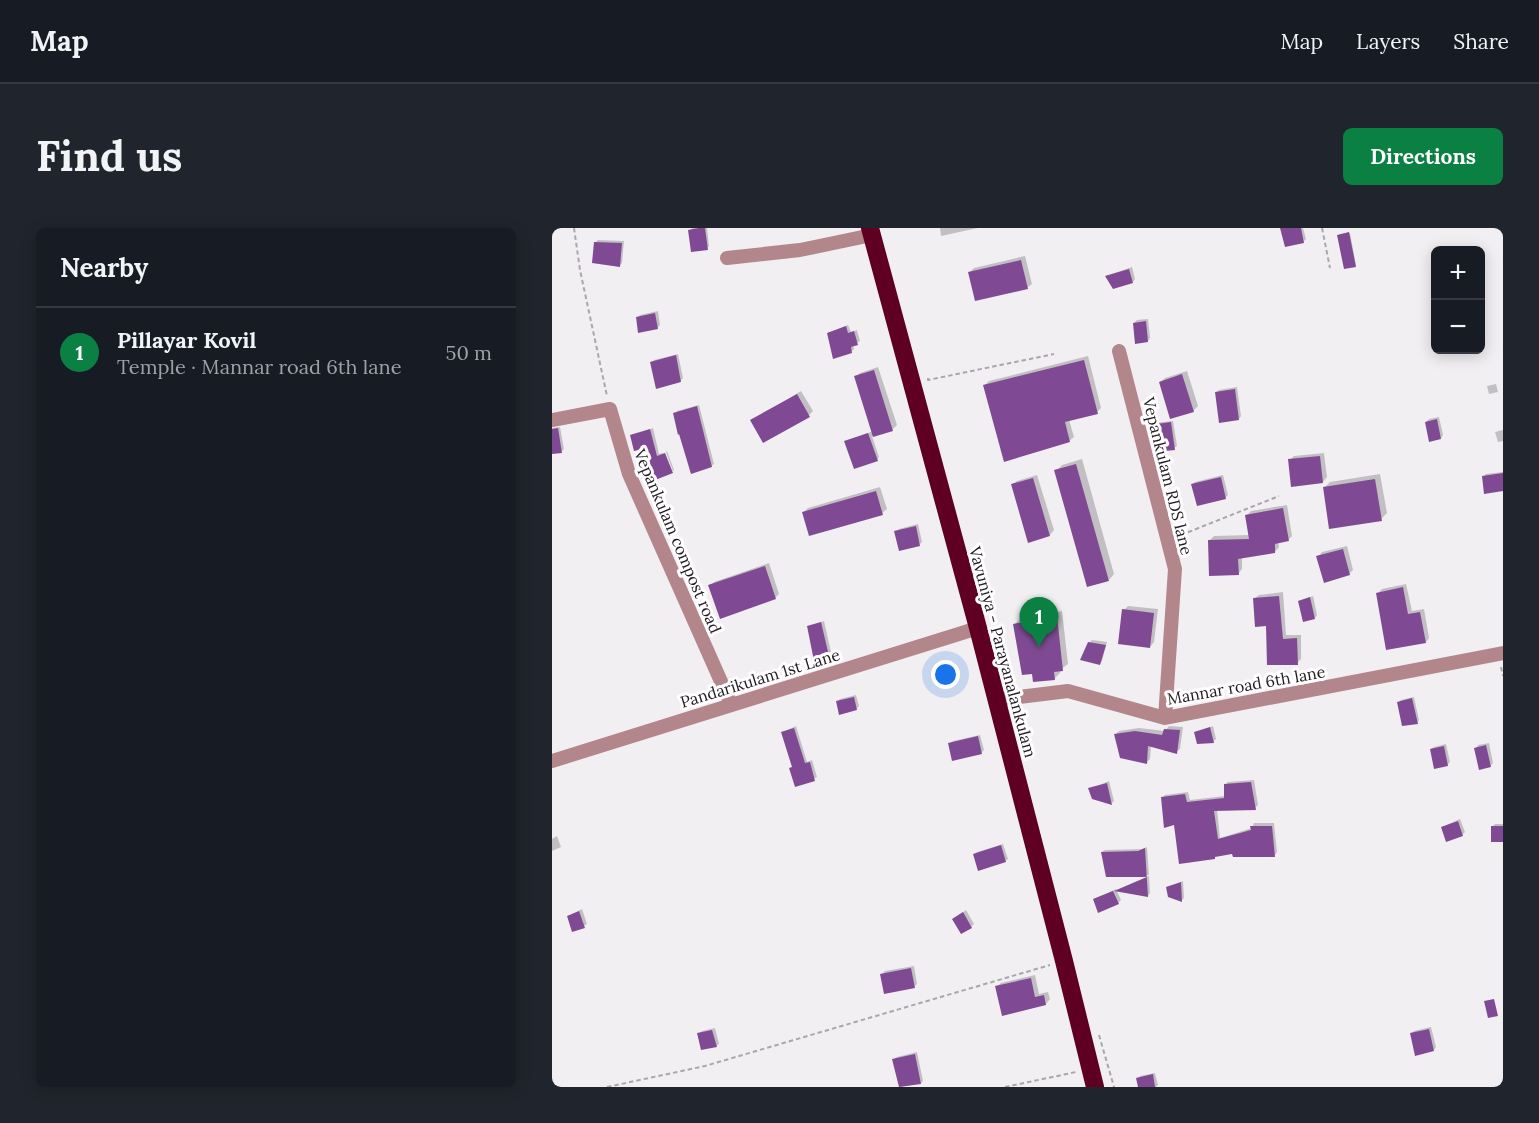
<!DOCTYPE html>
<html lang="en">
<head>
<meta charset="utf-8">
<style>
	:root { --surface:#171b24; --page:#20242c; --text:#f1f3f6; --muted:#9ea1a6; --line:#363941; --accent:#0b8043 }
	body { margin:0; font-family:Lora,serif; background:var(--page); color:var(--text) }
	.controls { position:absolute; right:18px; top:18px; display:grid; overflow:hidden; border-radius:9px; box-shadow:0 3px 15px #0003 }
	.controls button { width:54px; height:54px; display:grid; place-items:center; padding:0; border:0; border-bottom:2px solid var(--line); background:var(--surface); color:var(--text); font:30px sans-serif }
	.you { position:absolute; left:394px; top:447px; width:21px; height:21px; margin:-15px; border:4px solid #fff; border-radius:50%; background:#1a73e8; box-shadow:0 0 0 9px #1a73e833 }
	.badge { display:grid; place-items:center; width:39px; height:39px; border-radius:50%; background:var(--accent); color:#fff; font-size:20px; font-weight:700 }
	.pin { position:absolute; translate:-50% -50px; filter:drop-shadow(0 2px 3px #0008) }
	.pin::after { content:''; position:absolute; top:32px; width:21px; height:18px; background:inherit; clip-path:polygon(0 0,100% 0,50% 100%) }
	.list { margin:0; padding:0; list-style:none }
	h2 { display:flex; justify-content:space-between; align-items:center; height:78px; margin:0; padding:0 24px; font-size:26px }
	h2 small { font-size:20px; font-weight:400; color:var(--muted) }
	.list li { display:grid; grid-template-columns:39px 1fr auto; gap:18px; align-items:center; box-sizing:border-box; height:90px; padding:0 24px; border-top:2px solid var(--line) }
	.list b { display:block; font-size:22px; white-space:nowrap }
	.list p { margin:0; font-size:20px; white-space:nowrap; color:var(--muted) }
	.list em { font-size:20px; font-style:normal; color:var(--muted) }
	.map { position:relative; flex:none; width:951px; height:859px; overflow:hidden; border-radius:9px }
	header { display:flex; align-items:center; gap:36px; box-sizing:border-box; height:84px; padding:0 30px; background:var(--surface); border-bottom:2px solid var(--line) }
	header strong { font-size:28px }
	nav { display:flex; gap:33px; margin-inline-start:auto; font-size:21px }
	.intro { display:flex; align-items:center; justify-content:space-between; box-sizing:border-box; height:144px; padding:0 36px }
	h1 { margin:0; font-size:42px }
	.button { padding:15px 27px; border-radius:9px; background:var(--accent); color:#fff; font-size:21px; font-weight:700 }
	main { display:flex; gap:36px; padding:0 36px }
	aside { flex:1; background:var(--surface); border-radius:9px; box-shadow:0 3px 15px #0003 }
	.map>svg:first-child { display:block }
</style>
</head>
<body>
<header>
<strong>Map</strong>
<nav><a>Map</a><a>Layers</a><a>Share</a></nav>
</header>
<div class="intro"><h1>Find us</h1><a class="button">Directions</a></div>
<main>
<aside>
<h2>Nearby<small></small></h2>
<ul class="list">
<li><span class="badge">1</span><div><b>Pillayar Kovil</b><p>Temple · Mannar road 6th lane</p></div><em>50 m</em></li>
</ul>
</aside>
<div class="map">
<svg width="951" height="859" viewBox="0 0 951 859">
	<rect width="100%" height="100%" fill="#f2eff2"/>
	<path fill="#0003" d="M140,0H155L157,18L155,20L138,3Z
		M388,0H426L389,8Z
		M730,0H751L754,11L751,14Z
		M798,5L804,37H803L787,7Z
		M46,12L72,13L70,35L68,37L43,15Z
		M473,28L480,56L475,60L418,44L422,40Z
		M580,39L583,51L581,54L554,48Z
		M106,83L108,97L105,100L86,89L88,87Z
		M596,91L598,110L596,113L582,95L585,92Z
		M296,97L299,104L305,102L308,113L301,117L302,121L299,124L276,105Z
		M126,126L131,150L128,153L99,135L102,132Z
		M536,128L549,180L545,184L517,192L522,209L517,213L433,157L437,153Z
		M326,139L345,197L341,201L320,208L327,229L325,232L294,214L321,203L303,149L308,145Z
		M635,143L646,178L641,183L608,154L613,150Z
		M944,156L946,164L937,166L935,158Z
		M685,159L689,188L687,191L665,164L667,162Z
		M249,163L261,183L257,187L200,193Z
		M147,177L162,236L159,238L123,186L125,183Z
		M887,189L891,207L889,210L874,194L877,191Z
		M621,193L625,218L622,220L599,198L602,195Z
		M8,199L12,221L10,223L0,224V200Z
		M101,200L107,226L111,225L119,245L88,220L80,208Z
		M951,202V213L946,214L943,204Z
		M115,223L122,242L121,243L114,224Z
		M772,225L775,249L771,254L738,232L742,228Z
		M530,231L562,346L557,352L504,243L510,237Z
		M951,244V262L931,249L934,246Z
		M828,246L835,285L829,291L772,260L778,254Z
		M485,247L502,302L498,307L477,313L461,257L465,253Z
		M671,247L676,267L674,269L646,276L641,256L643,254Z
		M328,259L335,281L330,285L252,284L256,280Z
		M735,277L740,308L736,312L726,313L727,319L723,324L690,329V341L686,346L658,312L662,308L698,307L695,287L699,283Z
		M366,296L370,314L368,316L344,304L347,301Z
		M795,318L801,342L797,346L766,329L770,324Z
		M217,335L227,366L223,370L158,358L162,354Z
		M854,356L860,383L872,381L877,410L874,414L826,365L830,361Z
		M731,364L734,407H749V431L745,435L715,397L702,371L707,367Z
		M761,368L765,387L763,390L747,373Z
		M576,378L606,381L602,414L598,419L572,382Z
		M510,383L516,436L508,442V445L502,451L463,396L469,390Z
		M272,393L279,424L276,427L256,399Z
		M540,412L555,414L550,433L548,436L537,415Z
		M304,467L307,478L304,481L285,474L288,471Z
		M862,469L867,492L865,495L847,474L849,472Z
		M244,498L255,534L260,532L265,549L262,551L241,538L231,504Z
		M617,498L631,499L628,521L624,524L599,518L598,531L595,534L563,507L567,503L587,500L613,503Z
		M661,498L664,511L661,514L643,505Z
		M428,507L432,522L429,525L398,516L401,513Z
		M937,515L941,535L938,538L924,520L926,517Z
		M894,516L898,534L895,537L879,521L882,519Z
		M702,552L706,577L703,580L665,581L668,610L700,600L702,595H722L725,624L723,627H682L623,595L611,569L613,567L636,564L638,572L673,568V557L676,554Z
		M557,553L562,573L560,575L538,561Z
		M908,591L913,604L910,607L890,599Z
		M943,596H951V613L941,598Z
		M5,608L9,619L0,623V611Z
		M451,616L456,631L453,633L423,626L425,624Z
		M595,619L597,647H555L550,624L553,622L590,621Z
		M597,648L598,665L596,668L565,662Z
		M631,653L632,670L630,672L616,660Z
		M564,661L569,672L566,675L542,671Z
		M30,681L35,696L32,698L17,688Z
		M414,682L422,696L419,699L405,689Z
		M362,738L365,756L363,758L330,746L333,743Z
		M483,747L487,766L496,764L498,771L494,776L444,759L449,755Z
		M879,799L884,819L882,822L859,806L862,803Z
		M163,800L167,816L164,818L147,806L150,803Z
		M365,824L371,853L369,855L348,859L342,831L345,829Z
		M603,845L606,857L604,859H587L586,850L588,848Z"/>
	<path fill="#7f4a93" d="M147,0H153L156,22L139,24L136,2Z
		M728,0H749L752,15L733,19Z
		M797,4L804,39L792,41L785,7Z
		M42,14L70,15L68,39L40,35Z
		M469,32L476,61L423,73L416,44Z
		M577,41L581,55L561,61L553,48Z
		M103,85L106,101L86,105L84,89Z
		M594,93L596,114L583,116L581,95Z
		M294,98L296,105L302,103L306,117L299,119L300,125L281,131L275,105Z
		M124,127L129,154L104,161L98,134Z
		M532,132L546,186L513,194L518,214L452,234L431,157Z
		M322,142L341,203L321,209L302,148Z
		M630,146L642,184L618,191L607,154Z
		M683,161L687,192L667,195L663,164Z
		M245,166L258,189L211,215L198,192Z
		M145,178L160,239L139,246L127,206L126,207L121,185Z
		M885,191L889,211L877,214L873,194Z
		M619,194L623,222L602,224L597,197Z
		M6,200L10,225L0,226V201Z
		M98,201L105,228L113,225L121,245L98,254L87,222L82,223L78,207Z
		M316,205L326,233L302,241L292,213Z
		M768,228L771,255L739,259L736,231Z
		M524,236L557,353L535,359L502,242Z
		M951,245V263L932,266L930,248Z
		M669,249L674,271L645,278L639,256Z
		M481,250L498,308L476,315L459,256Z
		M823,251L830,293L777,301L771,259Z
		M324,263L331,287L257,308L250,284Z
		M731,280L737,313L723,316V325L686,331L687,347L657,348L656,312L697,311L693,287Z
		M364,298L368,318L347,323L342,303Z
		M791,321L798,347L772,355L764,328Z
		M213,338L224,371L168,391L156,357Z
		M851,359L856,386L868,384L874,415L834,422L824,365Z
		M727,368L731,411L745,410L746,437H715L714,398L703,399L701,370Z
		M758,369L763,391L751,394L746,373Z
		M570,381L602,385L598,420L566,416Z
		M505,388L511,443L502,444L503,452L481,454L480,446L470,447L461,396Z
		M269,394L277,428L262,433L255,398Z
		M536,414L554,417L548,437L528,432Z
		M302,469L305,482L287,487L284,473Z
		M860,470L866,496L850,498L845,474Z
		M658,499L662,515L645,516L642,504Z
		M242,500L253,535L258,534L263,553L243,559L237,540L240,539L229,504Z
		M612,501L628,502L625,526L596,518L595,536L568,530L562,506L583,503L610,507Z
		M426,508L430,526L400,533L396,515Z
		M934,517L939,539L927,542L922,520Z
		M892,518L896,538L882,541L878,521Z
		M699,554L704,582L662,583L666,611L699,602L698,598H720L723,629H681L680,626L663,629V631L627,636L622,597L612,600L609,569L633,566L635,574L672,570V556Z
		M555,555L560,577L540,571L536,560Z
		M906,593L911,608L894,614L889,599Z
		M939,598H951V614H939Z
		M449,617L454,634L426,643L421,626Z
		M593,620L596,669L562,663L595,649H554L549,624L586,623Z
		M629,654L630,674L616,669L614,659Z
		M561,663L567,676L546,685L541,671Z
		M27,683L33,700L20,704L15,688Z
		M411,684L420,700L409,706L400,691Z
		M359,740L363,760L332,766L328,746Z
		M479,750L483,769L492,767L494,777L450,788L443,758Z
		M942,771L946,788L936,790L932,773Z
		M877,801L882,823L863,828L858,805Z
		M160,802L165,819L149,822L145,805Z
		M363,826L369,856L347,859L340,831Z
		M601,846L603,859H586L584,850Z"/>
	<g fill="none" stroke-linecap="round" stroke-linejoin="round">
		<path stroke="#aaa7aa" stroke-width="2" stroke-dasharray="4.5 3" stroke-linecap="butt" d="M22,0L28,42L55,168
			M770,0L778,40
			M376,150V152L502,126
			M629,307L727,268
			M949,439L951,448
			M547,807L562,859
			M55,859L153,838L498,737
			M453,859L524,844"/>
		<path stroke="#b3868c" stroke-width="14" d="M175,30L248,22L320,7
			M567,123L623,341L613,490
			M0,192L58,181L77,246L179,476
			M443,472L516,463L613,490L951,425
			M0,533L426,400"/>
		<path stroke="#5f0023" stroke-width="18" d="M318,0L426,400L512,733L543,859"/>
	</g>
	<g text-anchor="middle" stroke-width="6" stroke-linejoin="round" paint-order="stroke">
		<g font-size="16" fill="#1e1d1e" stroke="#fffdff">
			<text transform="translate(616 248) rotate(76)" y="6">Vepankulam RDS lane</text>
			<text transform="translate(126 313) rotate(67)" y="6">Vepankulam compost road</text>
			<text transform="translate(451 424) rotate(75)" y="6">Vavuniya - Parayanalankulam</text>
			<text transform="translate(208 450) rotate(-17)" y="6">Pandarikulam 1st Lane</text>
			<text transform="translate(694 457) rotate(-10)" y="6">Mannar road 6th lane</text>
		</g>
	</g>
</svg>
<div class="controls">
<button>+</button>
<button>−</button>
</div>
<div class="you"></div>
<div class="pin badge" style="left:487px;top:419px">1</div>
</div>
</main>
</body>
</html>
